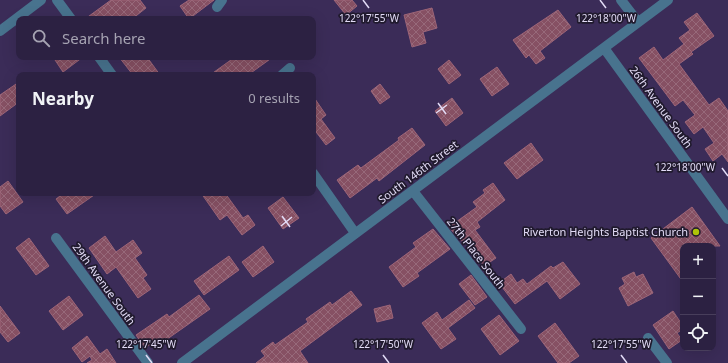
<!DOCTYPE html>
<html lang="en">
<head>
<meta charset="utf-8">
<style>
	:root { --surface:#2c2142; --page:#342949; --text:#f1f3f6; --muted:#a6a3b2; --line:#483e5b }
	body { margin:0; font-family:"Noto Sans",sans-serif; background:var(--page); color:var(--text) }
	.controls { position:absolute; right:12px; bottom:12px; display:grid; overflow:hidden; border-radius:8px; box-shadow:0 4px 16px #0002 }
	.controls button { width:36px; height:36px; display:grid; place-items:center; padding:0; border:0; border-bottom:1px solid var(--line); background:var(--surface); color:var(--text); font:20px sans-serif }
	.list { margin:0; padding:0; list-style:none }
	h2 { display:flex; justify-content:space-between; align-items:center; height:52px; margin:0; padding:0 16px; font-size:17px }
	h2 small { font-size:13px; font-weight:400; color:var(--muted) }
	.icon { flex:none; width:22px; height:22px; fill:none; stroke:currentColor; stroke-width:2; stroke-linecap:round; stroke-linejoin:round }
	.map { position:relative; flex:none; width:728px; height:363px; overflow:hidden }
	.search { position:absolute; background:var(--surface); box-shadow:0 4px 16px #0002; left:16px; top:16px; width:300px; height:44px; display:flex; align-items:center; gap:10px; box-sizing:border-box; padding:0 14px; border-radius:8px; color:var(--muted); font-size:15px }
	.panel { position:absolute; background:var(--surface); box-shadow:0 4px 16px #0002; left:16px; top:72px; width:300px; height:124px; border-radius:8px }
	.map>svg:first-child { display:block }
</style>
</head>
<body>
<div class="map">
<svg width="728" height="363" viewBox="0 0 728 363">
	<defs>
		<pattern id="building-cross-hatch" width="8" height="8" patternUnits="userSpaceOnUse"><rect width="8" height="8" fill="#865063"/><path d="M0 0l8 8M0 8l8-8" fill="none" stroke="#97697a"/></pattern>
	</defs>
	<rect width="100%" height="100%" fill="#3b2c58"/>
	<path fill="url(#building-cross-hatch)" stroke="#9d6578" d="M111,0H140L146,8L132,19H85Z
		M189,0H214L189,19L180,6Z
		M334,0H352L357,6L346,15Z
		M432,8L437,28L423,32L426,43L412,47L404,15Z
		M558,10L571,27L540,51L545,58L536,64L529,55L526,58L513,40Z
		M697,13L714,36L691,52L693,54L679,64L709,105L719,98L728,111V162L722,154L713,161L705,149L714,143L703,127L694,134L685,122L695,115L683,100L675,106L639,58L654,47L663,60L684,44L679,38L690,30L684,22Z
		M53,57H83L63,72Z
		M119,57H147L160,75H133Z
		M235,57H273L248,75H210Z
		M449,60L461,75L449,84L438,69Z
		M497,67L509,84L492,96L480,79Z
		M19,82V102L0,116V95Z
		M380,84L390,97L380,104L371,91Z
		M313,96L326,115L321,119L335,138L326,145L313,128Z
		M452,98L463,113L446,126L435,111Z
		M412,128L425,145L379,181L377,178L350,198L337,180L358,165L361,168L399,140L398,138Z
		M531,143L543,160L517,179L504,163Z
		M8,181L23,202L6,214L0,206V187Z
		M493,183L505,200L477,222L480,227L475,230L496,258L484,266L468,245L463,240L461,241L449,227L477,207L473,202L485,193L483,190Z
		M64,193H97L67,214L56,199Z
		M201,193H225L243,218L248,215L255,225L242,235L227,215L220,220Z
		M283,197L299,218L283,229L268,208Z
		M692,207L720,246H683V282L651,238Z
		M433,229L450,249L417,273L419,276L403,287L389,267L416,247L413,243Z
		M105,236L116,252L133,240L142,253L135,258L147,275L143,278L151,289L138,298L116,267L107,274L89,248Z
		M29,238L49,266L36,275L16,248Z
		M263,246L274,262L253,277L242,262Z
		M229,256L239,270L204,295L194,281Z
		M563,262L580,284L560,299L547,281L515,304L499,283L511,274L517,283L523,279L527,284L551,266L553,268Z
		M634,272L636,277L643,274L653,293L628,306L619,288L625,284L622,278Z
		M471,275L487,297L475,305L459,284Z
		M351,291L362,305L300,351L308,363H256L265,356L261,351L273,342L275,345L308,322L306,319L330,302L332,305Z
		M199,295L210,309L163,342L161,337L145,348L136,335L167,314L169,317Z
		M69,296L83,315L63,330L49,311Z
		M469,300L475,308L448,328L456,339L441,349L422,323L437,312L442,320Z
		M390,305L393,318L377,322L374,309Z
		M0,306L20,333L8,342L0,332Z
		M673,311L683,326V329L677,333L682,340L669,349L653,325Z
		M499,315L519,341L500,355L481,329Z
		M555,323L579,356L569,363H558L538,336Z
		M87,336L100,354L107,349L116,363H87L92,360L90,356L82,362L72,348Z"/>
	<g fill="none" stroke-linecap="round" stroke-linejoin="round">
		<path stroke="#48738e" stroke-width="10" d="M57,0L71,19
			M621,0L638,22
			M217,7L222,0
			M0,31L41,0
			M604,48L728,219
			M99,57L112,75
			M282,75L290,68
			M313,173L355,233
			M413,191L521,329
			M56,238L148,363
			M648,338L667,363
			M182,363L668,0"/>
	</g>
	<path fill="none" stroke="#e2dbf6" stroke-width="1.5" d="M363,0L369,8M600,0L606,8M438,103L446,114M436,113L447,105M722,168L728,176M282,216L290,227M281,226L292,217M146,355L152,363M383,355L389,363M621,355L627,363"/>
	<circle fill="#aec508" stroke="#201a2d" stroke-width="1.5" cx="696" cy="232" r="4"/>
	<g text-anchor="middle" stroke-width="3.5" stroke-linejoin="round" paint-order="stroke">
		<g font-size="11" fill="#e2dbf6" stroke="#201a2d">
			<text transform="translate(661 107) rotate(54)" y="4">26th Avenue South</text>
			<text transform="translate(418 172) rotate(-37)" y="4">South 146th Street</text>
			<text transform="translate(476 253) rotate(52)" y="4">27th Place South</text>
			<text transform="translate(104 284) rotate(54)" y="4">29th Avenue South</text>
		</g>
		<g font-size="11" fill="#e2dbf6" stroke="#201a2d" text-anchor="end">
			<text x="688" y="236">Riverton Heights Baptist Church</text>
		</g>
	</g>
	<g font-size="10" text-anchor="middle" fill="#e2dbf6" stroke="#201a2d" stroke-width="3.5" stroke-linejoin="round" paint-order="stroke">
		<text x="369" y="22">122°17'55"W</text>
		<text x="606" y="22">122°18'00"W</text>
		<text x="685" y="171">122°18'00"W</text>
		<text x="146" y="348">122°17'45"W</text>
		<text x="383" y="348">122°17'50"W</text>
		<text x="621" y="348">122°17'55"W</text>
	</g>
</svg>
<div class="controls">
<button>+</button>
<button>−</button>
<button><svg class="icon" aria-label="locate" viewBox="0 0 24 24"><circle cx="12" cy="12" r="6"/><path d="M12 2v4M12 18v4M2 12h4M18 12h4"/></svg></button>
</div>
<div class="search"><svg class="icon" aria-label="search" viewBox="0 0 24 24"><circle cx="10" cy="10" r="6"/><path d="M15 15l6 6"/></svg>Search here</div>
<section class="panel">
<h2>Nearby<small>0 results</small></h2>
<ul class="list">
</ul>
</section>
</div>
</body>
</html>
